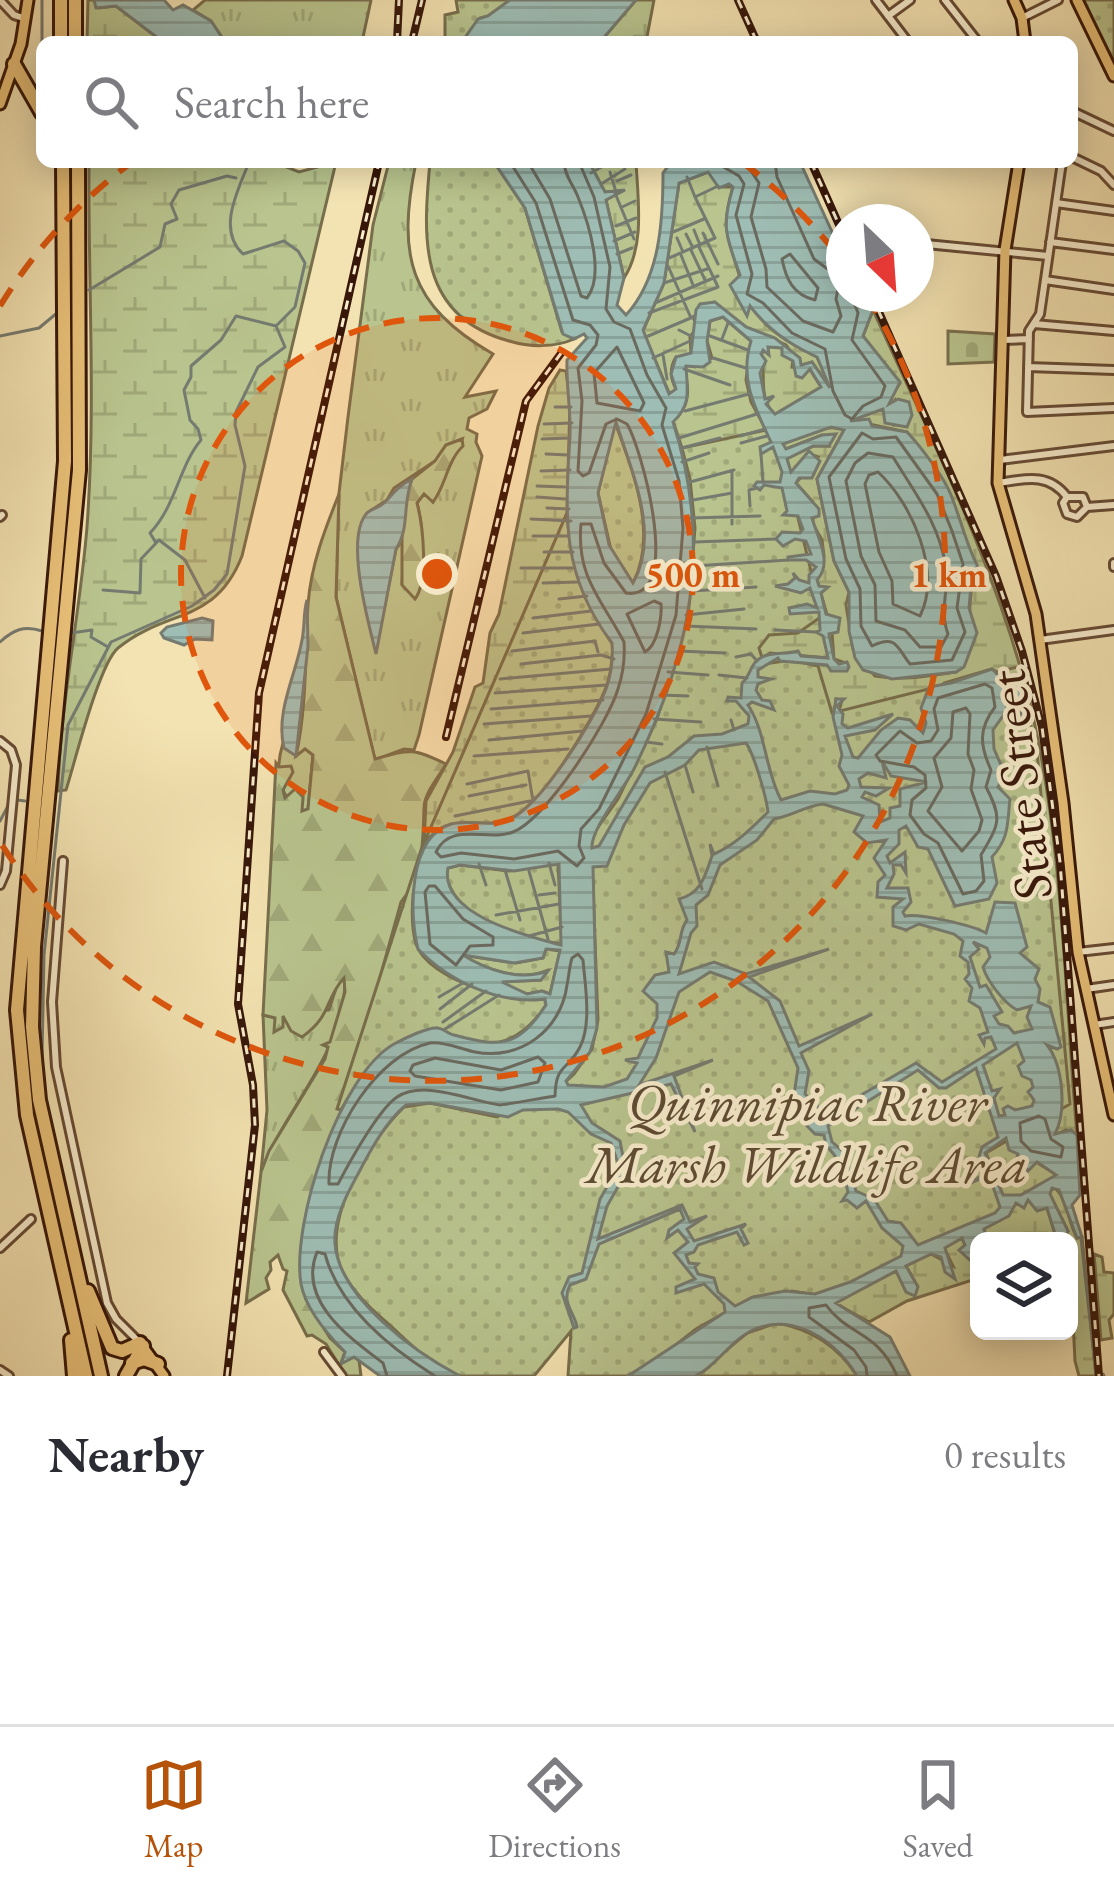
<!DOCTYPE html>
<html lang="en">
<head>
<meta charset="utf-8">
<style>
	:root { --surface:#fff; --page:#f2f2f3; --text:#2b2b33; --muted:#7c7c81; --line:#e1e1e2; --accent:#b45309 }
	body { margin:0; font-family:"EB Garamond",serif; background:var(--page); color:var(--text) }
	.controls { position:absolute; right:36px; bottom:36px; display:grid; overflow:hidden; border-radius:18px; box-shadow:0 6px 30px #0003 }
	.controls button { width:108px; height:108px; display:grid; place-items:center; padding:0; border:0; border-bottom:3px solid var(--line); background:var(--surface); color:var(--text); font:60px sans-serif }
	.compass { position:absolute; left:826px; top:204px; width:108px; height:108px; border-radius:50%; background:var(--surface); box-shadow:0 6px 30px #0003; rotate:155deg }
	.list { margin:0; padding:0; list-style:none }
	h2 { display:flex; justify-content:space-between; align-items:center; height:156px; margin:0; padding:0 48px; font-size:51px }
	h2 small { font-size:39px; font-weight:400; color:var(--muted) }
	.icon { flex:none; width:66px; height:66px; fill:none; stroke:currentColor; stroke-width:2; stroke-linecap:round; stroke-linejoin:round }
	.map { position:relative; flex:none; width:1114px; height:1376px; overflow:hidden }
	.search { position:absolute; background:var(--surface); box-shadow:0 6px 30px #0003; left:36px; right:36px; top:36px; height:132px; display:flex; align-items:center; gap:30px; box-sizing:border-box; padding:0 42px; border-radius:18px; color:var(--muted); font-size:45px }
	.sheet { height:348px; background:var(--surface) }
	nav { display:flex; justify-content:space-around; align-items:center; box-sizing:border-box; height:168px; border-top:3px solid var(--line); background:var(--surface); font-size:33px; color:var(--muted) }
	nav a { display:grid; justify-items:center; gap:6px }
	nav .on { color:var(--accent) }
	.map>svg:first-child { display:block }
</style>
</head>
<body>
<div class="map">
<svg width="1114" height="1376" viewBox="0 0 1114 1376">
	<defs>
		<pattern id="grass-tufts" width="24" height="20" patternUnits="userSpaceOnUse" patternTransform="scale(3)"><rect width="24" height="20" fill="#b9c48e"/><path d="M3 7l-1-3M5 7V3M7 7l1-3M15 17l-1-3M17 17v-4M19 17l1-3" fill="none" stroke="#a0a879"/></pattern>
		<pattern id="forest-firs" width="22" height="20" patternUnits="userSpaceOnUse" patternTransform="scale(3)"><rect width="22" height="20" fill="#b9c48e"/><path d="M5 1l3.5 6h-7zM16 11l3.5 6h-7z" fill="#a0a879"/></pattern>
		<pattern id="wetland-marsh" width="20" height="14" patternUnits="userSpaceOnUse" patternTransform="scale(3)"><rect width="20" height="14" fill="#b9c48e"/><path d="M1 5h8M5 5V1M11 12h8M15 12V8" fill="none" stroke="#a0a879"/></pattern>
		<pattern id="cemetery-stones" width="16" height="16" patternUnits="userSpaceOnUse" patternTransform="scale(3)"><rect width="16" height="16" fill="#b9c48e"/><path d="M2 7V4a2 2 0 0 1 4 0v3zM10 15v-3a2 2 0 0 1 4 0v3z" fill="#a0a879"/></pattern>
		<pattern id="park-dots" width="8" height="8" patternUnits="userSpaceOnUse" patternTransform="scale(3)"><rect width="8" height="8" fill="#b9c48e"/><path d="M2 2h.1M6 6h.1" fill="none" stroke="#a0a879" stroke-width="1.8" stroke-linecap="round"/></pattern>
		<pattern id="water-rules" width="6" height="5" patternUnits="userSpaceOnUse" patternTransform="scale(3)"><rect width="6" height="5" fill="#9ebdb4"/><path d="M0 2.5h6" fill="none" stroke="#89a299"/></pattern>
	</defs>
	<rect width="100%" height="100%" fill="#f4e3b2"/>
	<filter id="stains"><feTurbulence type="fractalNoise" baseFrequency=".00167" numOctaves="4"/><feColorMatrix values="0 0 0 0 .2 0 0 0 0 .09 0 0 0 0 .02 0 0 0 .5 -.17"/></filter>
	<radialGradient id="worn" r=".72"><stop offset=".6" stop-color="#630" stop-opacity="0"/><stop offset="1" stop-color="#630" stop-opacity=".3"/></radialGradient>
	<path fill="url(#grass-tufts)" stroke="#786e4c" stroke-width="3" fill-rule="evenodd" d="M205,0H371L362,42H225L211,21L193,10Z
		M389,162H416C397,255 408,305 493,354L465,397L496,391L487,409L469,418L467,429L477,434L476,442L482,456L419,735L414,750L404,749L375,760L336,597L339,493L348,417L373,225ZM462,439L433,502L424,493L417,503C427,542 422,551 402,585L404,538L396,549L376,650L365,601L367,513L387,500L394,488L435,461L446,445Z
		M283,743L285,748H305L313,755L308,809L302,812C276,793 275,770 283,743Z
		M345,978C346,1052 286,1106 261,1172L267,1110L263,1015L275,1017L277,1021L283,1016L329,1010L338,982Z"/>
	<path fill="url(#forest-firs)" stroke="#786e4c" stroke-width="3" d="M462,439L463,446C447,461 446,485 433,502L424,494L417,503C423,526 429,580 415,599L402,585V505L412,479L435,461L446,445Z
		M339,494L336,597L375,759C411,749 413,748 446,764C439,777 424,793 424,808C423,838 424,876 401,902L345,1103L322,1156L301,1262L306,1299L330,1338L345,1352L341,1363L354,1357L359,1360L361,1376H346L326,1344L312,1335L307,1336L283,1290L287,1271L283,1269L278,1255L270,1262L271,1270L266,1278L269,1289L246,1303L261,1172L269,1151L325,1059L328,1047L323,1045L330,1042L345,992L344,978C325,998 332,1016 302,1037L291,1031L283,1016V1027L274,1032L275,1018L263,1015L276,763L279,767L291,766L293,772L283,790L285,798L295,789L303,797L302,811L308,809L313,755L305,749L296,756C307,707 305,654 308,604C311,565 325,529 339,494Z"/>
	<path fill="url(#wetland-marsh)" stroke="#786e4c" stroke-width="3" d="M88,0H94L99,8L116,6L163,42H87Z
		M636,0H654L646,42H600Z
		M89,162H274L299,172L336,162L242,556C215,625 167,608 118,648C99,664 75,762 66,790L58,791C60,704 80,615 87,527C96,405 88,284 89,162Z
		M589,162H636C638,200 645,246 624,278L606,200L621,191L605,192Z
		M708,172L723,187H733C721,229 726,230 738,271C753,321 770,333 817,357L831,389L812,362L801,366L786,345L746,327L714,302L693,317L697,327L690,337L691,354L676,357C669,368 670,378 676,389L670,395L643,331L664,283L679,183Z
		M873,310C931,439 998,569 1031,708C1063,841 1065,999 1077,1135L1066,1130L1055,1135L1063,1101L1000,674L992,669L944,683L921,707L839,711L842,700L836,699L837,714L752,701L760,667L779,657L780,661L828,665L831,670L842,668L843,662L834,659L832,632L817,580L824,556L822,540L813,524V502L796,483L818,457L813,455L790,473L787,458L814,446H829L822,435L786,449L782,444C797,434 829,423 844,430L817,479L834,561L849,592L846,605L853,649L875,676C903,681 928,676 956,672C977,652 970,639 970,613C969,601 973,588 972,575C967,522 943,472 907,432L850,420L883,409L893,425H900L895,400L890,405L888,401L900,383L863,336Z
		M723,317L751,341L746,380L751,402L763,424L802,522L801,537L809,544L812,555H803L816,567L809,576L829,658L770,653L757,661L591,837L682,448L673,421C690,407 690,390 684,369L686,365L695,367L712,358L707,341L710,321Z
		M767,346L782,348L793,360L792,367L809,368L821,387L774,415C757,393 767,376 761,355Z
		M560,370L566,371L570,401L567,513L424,845L426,801L453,752L475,687L483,683L490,633L499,614L538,426L549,388Z
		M1007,1137L1018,1153L1016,1162L1031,1165L1036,1162L1057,1175L1021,1195L1003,1196L985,1153Z
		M1055,1188C1068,1200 1068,1222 1077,1238L1082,1237L1096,1376H1079L1075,1361L1069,1241H987L984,1229L1013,1205L1028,1200L1047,1208L1056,1237L1068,1231L1048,1191Z
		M962,1238L965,1245L960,1250L979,1259V1278L907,1301L869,1322L835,1303L896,1271L918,1287L906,1266L931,1254L953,1266L944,1248Z
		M1094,1254L1102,1257L1104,1272L1114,1273V1314L1109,1320L1112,1338L1101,1340Z"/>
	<path fill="url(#cemetery-stones)" stroke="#786e4c" stroke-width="3" d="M948,331L995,334L994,362L948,364Z"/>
	<path fill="url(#park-dots)" stroke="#786e4c" stroke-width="3" d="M456,0H510L488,16L480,18L462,42H445V15L458,12Z
		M1082,0H1114V71L1112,62Z
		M430,162H494L525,208L562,332L574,339C554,348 529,347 509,341C417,316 423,237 430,162Z
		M615,422C632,470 659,533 633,583L611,550L598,493Z
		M776,428L822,616L798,633L769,635L759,648L764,664L791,660L818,666L832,713L1017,667L1037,752L1070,1104L986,1153L1010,1212L827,1297L792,1291L751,1298L696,1329L663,1355L628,1376H568L571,1331L534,1376C511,1376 481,1376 460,1376C431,1368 406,1339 385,1321C369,1307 353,1292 343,1272C318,1224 369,1141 404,1107L430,1103L497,1117L559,1088L574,1074L592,1049L598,1020L591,837L618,799L657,719L688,618L695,528L690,479L682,448Z
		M567,513C571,570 582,598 613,645C612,660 611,677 605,690C591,723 541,808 507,820C482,830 451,812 430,837C419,849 420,866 416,881C411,898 411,927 416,944C428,980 514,1004 545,999L546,1005C517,1049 483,1053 437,1028C383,1048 369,1061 341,1110L337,1109L421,850Z
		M558,863L562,944C523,939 452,919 446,873L448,868L460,865L508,871Z
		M546,949L560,951L550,994L542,991L527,994L498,982L541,980L546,971C520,982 485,969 462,955L516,963L543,958Z
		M777,1323C811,1329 838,1346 857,1376H695L747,1333Z"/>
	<path fill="url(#water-rules)" stroke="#757b70" stroke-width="3" fill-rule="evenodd" d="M94,0H164L173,10L183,5L211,21L225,42H163L116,6L96,8Z
		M510,0H636L600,42H462L478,19L488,16Z
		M494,162H589L605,192L625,190L606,200L624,278L617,305L626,315C660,278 663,221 663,173L671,162L675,166L696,162H800L844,258V294H861L873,310L863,336L900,382L889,404L898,399L909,402L912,415L907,427L885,423L883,409L850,421L869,419L872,426L907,432C921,447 944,477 951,495C961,520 966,544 978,567L972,574L969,608L977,633L964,667L956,672L892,679L863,670L855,658L849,631V592L834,561L817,479L844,430L831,427L783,444L786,449L822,435L836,434L829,446H813L787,459L791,472L809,451L820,461L812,478H799L796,483L819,509V516L812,518C818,539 833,563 817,580L819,586L828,587L821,593L826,614L840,618L838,632L829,634L834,659L839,664L847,662L849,667L847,671H831L827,665L780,661L778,658L758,670V677L771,679L758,684L756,690L762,700L770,701L774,710L752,702L748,705C766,732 765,770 781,800L810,791L835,794L847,790L849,785L839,766L842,755L833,717L836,699H844L837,706L843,714L842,724L848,728L893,714L875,730L845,736L853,757L858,758L881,730L898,718L910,720L923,733L926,723L921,708L929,687L951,683L992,669L1003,680H1018L1027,711L1023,719L1008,685L1004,687L1007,710L993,730L994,749L1005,774L998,787L1010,799C1007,823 1010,837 992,857L997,883L989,899L955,906L928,849L918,847L906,826L899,830V844L887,856L890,863L905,852L906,873L901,865H893L894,874L887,888H908L911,902L903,912L905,916C919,913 972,925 986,933L995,902L1015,903L1027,947L1020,953L1039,969L1035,979L1040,989L1038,1002L1050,1007L1061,1047L1057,1049L1047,1045C1063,1065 1067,1111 1055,1134L1071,1130L1077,1135L1080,1195L1072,1205L1082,1237L1077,1238L1059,1190L1052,1188L1050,1194L1068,1231L1064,1240L1056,1237L1047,1208L1037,1211L1028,1200L1024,1208L1016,1203L1009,1216L984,1229L987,1241H979V1259L972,1262L959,1250L965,1245L962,1238L945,1248L955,1279L945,1272L941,1257L931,1254L906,1266L918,1287L915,1296L906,1292L896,1271L836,1303L890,1337L910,1376H857C832,1334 781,1306 739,1339C726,1349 709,1371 695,1376C681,1376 643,1376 628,1376L725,1312L724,1304L704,1284L676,1293V1287L695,1279L674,1253L688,1242L678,1230L667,1238L669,1230L684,1219L680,1209L599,1244L586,1279L570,1285C561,1303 574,1311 577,1327L574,1328L562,1293L569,1277L582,1273L600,1199L619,1166L611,1143L591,1134L568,1112L558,1109L523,1110L508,1117L430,1103L406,1105C386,1121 370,1151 358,1174C347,1194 333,1220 335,1244C339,1298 416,1353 460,1376H380L354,1357L341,1364L345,1352C327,1334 306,1310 301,1284C291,1223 339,1075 394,1044C403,1039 428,1027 437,1028C443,1028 448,1034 454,1035C502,1048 518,1047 546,1005L545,999C500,1005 450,982 418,949C409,914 408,837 451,824C469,819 489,827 506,821C539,810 593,722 606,689C611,675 613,657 612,643C561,576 565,517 570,436C571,410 566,385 567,360L587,338L584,334L574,339L563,334L525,208ZM708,172L719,188L729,184L733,187C721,227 726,236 740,275L730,285L747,316L750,306C768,330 790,345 817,357L830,388L812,362L801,365L800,358L775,338L746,327L715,302L700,304L696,310L691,353L676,357L671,374L676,389L669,394L643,330L664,283L679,183ZM723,317L751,341C739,379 755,408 771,442L760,447L761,454L773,447L782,472L780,482H757L754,486L760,490L764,485L782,488L787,511L783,515L798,516L803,529L800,533L782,532L776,539L783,546L795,539L806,541L811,554L788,557V560H806L816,567L809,575V583L799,580L793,573L795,578L788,584L775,586L801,593L810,588L817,608L807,604L789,608L790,614L819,612L820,630L816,632L823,636L828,658L801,656L798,651C781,656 762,649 752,667C749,673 747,679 742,683L741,698L728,697L727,701H736L749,716L748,724L722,734L694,736L668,757L645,767L599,846L592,848C590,830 624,789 634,769C691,653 713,546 673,422C692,405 687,388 686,366L703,367L710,362L707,341L710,321ZM768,347L782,348V355L793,361L796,376L802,378L810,369L821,387L775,414L766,404L774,396L765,399L760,373L766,361L761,354L763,350L769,355ZM616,422C631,470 661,534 633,583L609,545L598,493ZM746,743C754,754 766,796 768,812C752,828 735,845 714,854L710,844L712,856C705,875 702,893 679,899L687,920C678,932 683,943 674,954L666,952L669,972L655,975L643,991L657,1004V1018L638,1058L625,1060L637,1063L627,1079L604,1087L568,1085L566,1081L590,1052L597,1028L593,867L607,866L624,825L650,783L685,765L699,750ZM882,761L891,776L927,782L900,789V806L890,808V818L880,822L879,805L862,797L865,792L876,796L889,788L861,787L859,779L868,773L886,778ZM823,804L863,816L854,832L867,843L886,840L874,858L885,875L878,882L877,897L903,899L893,907V926L906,930L919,924L954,934L963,941L960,956L968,962L969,974L965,979L972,988L969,1001L980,1008L988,1032L979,1035L984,1044L985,1038L991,1037L996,1049L942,1082L916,1063L820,1119L817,1105L805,1094L809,1071L801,1053L872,1014L799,1046L780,1001L749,977L829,949L746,974L714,962L679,974L691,933L697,926L696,905L708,895L720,865L757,840L774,819C792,816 805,806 823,804ZM559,864L561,945C528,936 439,915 448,868L460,865L514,871ZM973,942L987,948L990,957L983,967C987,981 1004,1003 1017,1010L1031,1006L1027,1017L1032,1029L1014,1033L1008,1026L999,1024L994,1016L1002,1012L986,985L980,987L970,957L979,949ZM546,949L560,950L550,994L542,991L527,994L502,982L541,980L548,971C520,981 488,971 463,955L514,963L543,958ZM710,972L736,981L768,1001L798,1068L794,1095L807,1109V1126L815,1134L824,1135L826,1146C841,1159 843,1173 848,1192L842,1201L847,1200L857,1208L866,1201L882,1228L903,1246L901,1256L850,1282L815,1294L785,1291L753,1297L735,1306L718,1292L714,1278L698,1274L695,1267L698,1264L689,1263L686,1255L694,1252L698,1245L737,1232L744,1245L748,1243L741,1229L746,1224L694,1241L687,1229L707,1216L690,1222L682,1205L598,1239L607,1206L626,1173L620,1141L592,1123L581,1105L671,1084L695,1132L674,1076L713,1060L639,1085L656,1058L679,992ZM1017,1043L1024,1061L1018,1066L1022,1076L1031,1080L1033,1087L1028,1092L1034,1100L1032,1106L1015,1110L1008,1106L1003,1109L1005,1115L999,1116L994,1098L1000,1089L992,1091L983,1065ZM976,1068L998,1137L982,1147L979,1157L985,1173L969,1184L989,1175L1000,1207L995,1213L918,1245L901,1223L888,1221L874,1199L856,1191L845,1153L832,1142L828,1126L918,1070L939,1088H946ZM1006,1138L1009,1150L1018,1154L1016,1162L1022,1163L1028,1171L1037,1162L1056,1175L1021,1195H1003L985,1153Z
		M412,479C402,506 410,528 396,549L376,654C369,624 344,538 367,513C372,508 379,508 384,503C394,493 398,486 412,479Z
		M307,600L308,646L296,756L284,748C275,712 296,675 302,640C305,626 303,614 307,600Z
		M202,618L213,621L212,640L195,639L184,645L164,638L161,633L167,627Z"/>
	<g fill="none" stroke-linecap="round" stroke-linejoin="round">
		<path stroke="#6a6a5f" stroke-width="3" d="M510,162L536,203L573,320L590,325L598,335L596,345L578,368L582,401L578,471L583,476L589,473L606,424L617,419L627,424C642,449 684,602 626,593L604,563L591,524H581C576,577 602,600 624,642C625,657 623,674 618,689C608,723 546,819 513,832C487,842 451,821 436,852L441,857L461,853L514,859L558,851L577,866L584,858L579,846L581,829L599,809L646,714L676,615L683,528L679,481L662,425L666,408L647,375L630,329L614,322L606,309L610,267L594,197L579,162
			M528,162L550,199L581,296L587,298C605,275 589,224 578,197C573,184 565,177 564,162
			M715,162L739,176L744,184L736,215L752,274L747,294L763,303L792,333L825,349L833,391L845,415L852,419L863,406L881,397L885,386L852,340L858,313L851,294
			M745,162L759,183L751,217L766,269L767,287L803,321L833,332L841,316L836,299L840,278L814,259L777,177L775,162
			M790,254L818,288L815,300C793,295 786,279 782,259Z
			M617,347L644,403L640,411L597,403L594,373Z
			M862,433L873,439L896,437L937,494L952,531L963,564L957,608L965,632L952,660L910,664C897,648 897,634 872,646L861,626L860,589L846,559L829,477Z
			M868,453L893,457C915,493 940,525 946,568C949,591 939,610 948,634L941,647H920L905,630L876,621L875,585L861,556L846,481L855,463Z
			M878,472C912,503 942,572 920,616L893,604L892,581L879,552L865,484L869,475Z
			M654,601L661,604C662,618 657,646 645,652L627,614Z
			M985,684L992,688L995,707C978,729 980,746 991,770L986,787C1003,819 999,824 981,855L984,881L976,891L963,894L938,843L924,834L910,815L912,800L926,788L925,775L914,767L880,761L876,755L900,731L917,743L931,741L938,730L934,709L938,698Z
			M966,708L970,714L968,754L974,770L971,789L982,820L979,831L962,851L928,811L942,787L934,758L951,738L953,712Z
			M435,886L463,919L493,937V945L470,946L456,965L430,944L425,892L429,886Z
			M578,954L583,960C585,985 592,1023 580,1047C567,1072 556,1063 555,1096C548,1097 503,1105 500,1105C470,1101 424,1079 397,1097C378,1110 349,1163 338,1184H329C327,1133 378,1054 430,1043C443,1041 461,1049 475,1052C519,1061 561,1031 567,985C569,976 569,968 572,958Z
			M538,1057L545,1063L538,1082L501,1090L415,1076L410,1071L413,1065L435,1058L501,1070Z
			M1039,1116L1045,1119L1051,1139L1063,1147L1061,1157L1031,1151L1021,1141L1020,1123Z
			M387,1376L383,1363C350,1338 297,1301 317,1252L325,1254C339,1307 390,1348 435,1376
			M867,1376L866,1367L854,1350L809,1317V1308L826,1305C848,1336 878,1331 897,1376"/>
		<path stroke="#757b70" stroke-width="3" d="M42,44V0
			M39,59L42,48
			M632,162L633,165
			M610,172L616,192
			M591,173L610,162
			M687,177L695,197
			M617,181L631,175
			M601,184L625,169
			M615,193L634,239
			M622,207L635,201
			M616,226L636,218
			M694,230L700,245
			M673,232L704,219
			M703,233L718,264
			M686,234L693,248
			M677,238L683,252
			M614,241L635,232
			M691,250L705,280
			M617,254L632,248
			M681,255L693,285
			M669,258L715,238L695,197L718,186
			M668,266L691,318
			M664,283L707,269
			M89,290L160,247L165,224L177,219L171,204L179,190L227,176L236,178
			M655,303L718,276
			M649,313L718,287L699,247
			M679,330L691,336
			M0,336L39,328L57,313
			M710,336L748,350
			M646,337L693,317
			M722,339L728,323
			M663,355L667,379
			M653,358L690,341
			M713,358L746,368
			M684,369L730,385
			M555,407H571
			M685,411L749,394
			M544,424L572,423
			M740,436L765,429
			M679,438L757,414
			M542,439L570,438
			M741,443L767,436
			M682,448L720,438
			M546,454L568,455
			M761,454L763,482
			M682,462L709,453
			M541,471L570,470
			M732,472V524
			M690,482L734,470
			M537,486L565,487
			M537,497L565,499
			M693,500L732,493
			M750,506L749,490L757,488
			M547,508L569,509
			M690,518L760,516
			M531,519L571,521
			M533,536H568
			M694,542L776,539
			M156,543L150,533C176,506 179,466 201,440L198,429L190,420L184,390L191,377V366L221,340L236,316L276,326
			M544,552H573
			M694,566L788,560
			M521,568H573
			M543,583L578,582
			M103,590L140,593L141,559L159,540L185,560L205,598
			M692,591L756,587
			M559,599L587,596
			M686,615L744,609
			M533,618L591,611
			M686,626L756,629
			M775,630L816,632
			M71,633L92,630L91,637L108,647
			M523,633L599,624
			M0,642C13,630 24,625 42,631
			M512,651L595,641L598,652
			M679,651L725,653
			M736,657L751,654L757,661
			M521,664L601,655L614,659
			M668,672L708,675
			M719,675L747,678
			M500,679L611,669
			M495,693L607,685
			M660,695L688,696
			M491,709L603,700
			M654,719L701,722
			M731,720L734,730
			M484,724L591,716
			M489,740L583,731
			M646,742L662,744
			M707,747L718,786
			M474,756L568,749
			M685,765L693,792
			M665,772L702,889
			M467,784L528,771L533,801
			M469,796L526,785
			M17,800L25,801
			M455,816L530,801
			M0,821L10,802
			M549,863L555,885
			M479,864L486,885
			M505,870L520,920
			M529,871L548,939
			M539,895L555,893
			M496,915L559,904
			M529,936L562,927
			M439,997L463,983
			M440,1009L472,984
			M443,1022L486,991
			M445,1029L499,995
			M42,1057L44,955L68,725L111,642L192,606L214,590L227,574L245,466L235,425L236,412L258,367L285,347L276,326L295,307L305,263L298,251L284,241L243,254C216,229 239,189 249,162
			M1081,1238L1096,1375
			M1103,1374L1104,1376"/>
		<defs>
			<path id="minor" d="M0,0L14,15L26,19
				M876,0L908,42
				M945,0L978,42
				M888,16L910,0
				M1022,18L1058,0
				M1072,111L1114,131
				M1072,157L1101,171L1114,185
				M1062,162L1040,314L1029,331L1027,412L1114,408
				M1056,203L1114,211
				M1050,242L1114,250
				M916,243L1048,256
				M1045,280L1114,290
				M1034,324L1114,331
				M1002,340L1029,339
				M1028,367L1114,370
				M1000,460L1114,446
				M998,483C1025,479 1048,472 1067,497H1083L1087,507L1077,517L1067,514L1063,503L1067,497
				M1087,507L1114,505
				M0,517L2,515
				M1114,563V567
				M1040,640L1114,630
				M0,741L11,750L16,765L6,871L0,885
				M63,861L52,1002L56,1067L107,1303L116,1319L140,1343
				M1078,952L1114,948
				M1086,989L1114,985
				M1094,1025L1114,1022
				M0,1248L31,1219
				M324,1352L342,1376
				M0,1370L9,1376"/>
			<path id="major" d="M1014,0L1022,18L1025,42
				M1077,0L1114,76
				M0,104L21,44L28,0
				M1019,162L1005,250L998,483L1036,614L1063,803L1078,952L1114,1115
				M140,1343L164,1376"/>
			<path id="highway" d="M61,0V42
				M75,0V42
				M14,64L42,113
				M63,162L65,461L17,1010L27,1115L86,1376
				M78,162L79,470L34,947L32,1027L39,1100L101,1376
				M88,1291L112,1348L122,1351L140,1343
				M71,1340L74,1376
				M132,1363L144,1359L158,1364
				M126,1376L143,1346"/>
		</defs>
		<use href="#minor" stroke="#664a34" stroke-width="12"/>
		<use href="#major" stroke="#37170a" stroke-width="15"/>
		<use href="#highway" stroke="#37170a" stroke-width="18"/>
		<use href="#minor" stroke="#f8edcd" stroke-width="6"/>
		<use href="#major" stroke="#eac279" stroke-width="9"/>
		<use href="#highway" stroke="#eac279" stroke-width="12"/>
		<defs>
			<path id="rail" d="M738,0L757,42
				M397,42L399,0
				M412,42L422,0
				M811,162L844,236
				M871,294L996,576L1022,651L1042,727L1060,862L1099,1376
				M446,737L526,401L562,352
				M227,1376L255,1125L253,1085L238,1004L259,693L379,162"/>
		</defs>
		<use href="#rail" stroke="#37170a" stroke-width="8"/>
		<use href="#rail" stroke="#f8edcd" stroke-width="3" stroke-dasharray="9" stroke-linecap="butt"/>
	</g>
	<circle cx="437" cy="574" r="256" fill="#df560c" fill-opacity=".12"/>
	<g fill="none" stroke="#df560c" stroke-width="6" stroke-dasharray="21 15">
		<circle cx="437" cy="574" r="256"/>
		<path d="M0 306A512 512 0 0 1 132 162M742 162A512 512 0 0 1 843 262M866 295A512 512 0 1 1 0 842"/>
	</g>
	<g text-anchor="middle" stroke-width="9" stroke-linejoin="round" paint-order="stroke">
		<g font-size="54" fill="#37170a" stroke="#f8edcd">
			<text transform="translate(1019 785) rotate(-97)" y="19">State Street</text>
		</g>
		<g font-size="54" font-style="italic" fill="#5e4b32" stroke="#f8edcd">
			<text x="807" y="1121">Quinnipiac River<tspan x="807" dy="62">Marsh Wildlife Area</tspan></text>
		</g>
	</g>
	<circle cx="437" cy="574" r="18" fill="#df560c" stroke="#f8edcd" stroke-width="6"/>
	<g font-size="36" text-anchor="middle" font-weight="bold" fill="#df560c" stroke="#f8edcd" stroke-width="9" stroke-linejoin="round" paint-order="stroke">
		<text x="693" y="587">500 m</text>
		<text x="949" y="587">1 km</text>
	</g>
	<rect width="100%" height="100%" filter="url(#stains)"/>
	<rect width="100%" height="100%" fill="url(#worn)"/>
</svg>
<div class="controls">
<button><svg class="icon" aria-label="layers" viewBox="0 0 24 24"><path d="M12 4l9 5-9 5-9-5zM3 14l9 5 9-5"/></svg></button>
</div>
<svg class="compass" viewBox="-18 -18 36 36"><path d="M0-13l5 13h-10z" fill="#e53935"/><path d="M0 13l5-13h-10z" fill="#7c7c81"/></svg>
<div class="search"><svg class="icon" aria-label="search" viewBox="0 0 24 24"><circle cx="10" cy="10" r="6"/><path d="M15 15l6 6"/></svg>Search here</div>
</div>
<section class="sheet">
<h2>Nearby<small>0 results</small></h2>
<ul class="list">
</ul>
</section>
<nav>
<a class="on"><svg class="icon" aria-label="map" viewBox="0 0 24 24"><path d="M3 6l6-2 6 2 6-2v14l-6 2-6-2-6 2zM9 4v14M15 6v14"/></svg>Map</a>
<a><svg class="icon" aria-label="directions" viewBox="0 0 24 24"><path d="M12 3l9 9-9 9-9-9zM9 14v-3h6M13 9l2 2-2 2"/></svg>Directions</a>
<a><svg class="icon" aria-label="saved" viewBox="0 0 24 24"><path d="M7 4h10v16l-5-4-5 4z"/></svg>Saved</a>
</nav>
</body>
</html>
